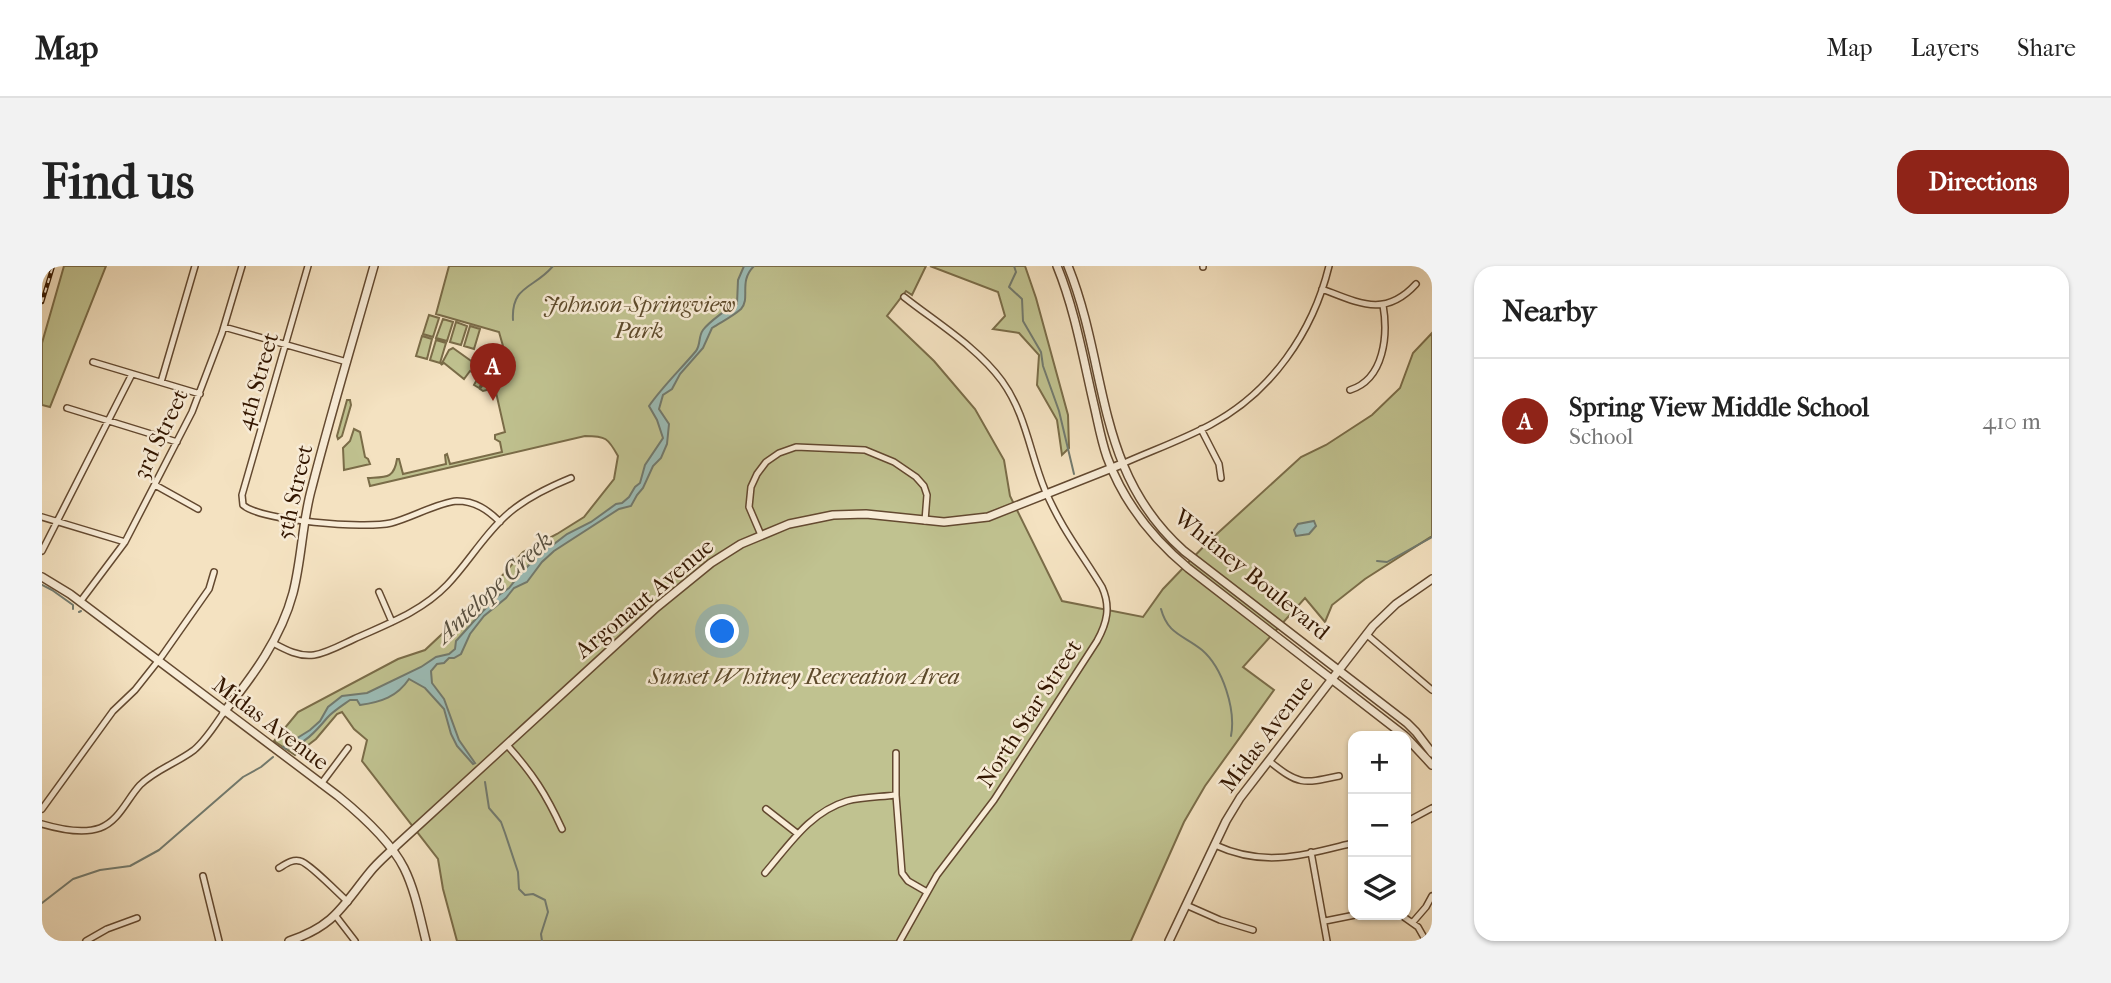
<!DOCTYPE html>
<html lang="en">
<head>
<meta charset="utf-8">
<style>
	:root { --surface:#fff; --page:#f2f2f2; --text:#222; --muted:#767676; --line:#e0e0e0; --accent:#8f2418 }
	body { margin:0; font-family:"IM FELL French Canon",serif; background:var(--page); color:var(--text) }
	.controls { position:absolute; right:21px; bottom:21px; display:grid; overflow:hidden; border-radius:14px; box-shadow:0 2px 5px #0004 }
	.controls button { width:63px; height:63px; display:grid; place-items:center; padding:0; border:0; border-bottom:2px solid var(--line); background:var(--surface); color:var(--text); font:35px sans-serif }
	.you { position:absolute; left:681px; top:366px; width:24px; height:24px; margin:-18px; border:5px solid #fff; border-radius:50%; background:#1a73e8; box-shadow:0 0 0 10px #1a73e833 }
	.badge { display:grid; place-items:center; width:46px; height:46px; border-radius:50%; background:var(--accent); color:#fff; font-size:23px; font-weight:700 }
	.pin { position:absolute; translate:-50% -58px; filter:drop-shadow(0 2px 4px #0008) }
	.pin::after { content:''; position:absolute; top:37px; width:24px; height:21px; background:inherit; clip-path:polygon(0 0,100% 0,50% 100%) }
	.list { margin:0; padding:0; list-style:none }
	h2 { display:flex; justify-content:space-between; align-items:center; height:91px; margin:0; padding:0 28px; font-size:30px }
	h2 small { font-size:23px; font-weight:400; color:var(--muted) }
	.list li { display:grid; grid-template-columns:46px 1fr auto; gap:21px; align-items:center; box-sizing:border-box; height:126px; padding:0 28px; border-top:2px solid var(--line) }
	.list b { display:block; font-size:26px; white-space:nowrap }
	.list p { margin:0; font-size:23px; white-space:nowrap; color:var(--muted) }
	.list em { font-size:23px; font-style:normal; color:var(--muted) }
	.icon { flex:none; width:38px; height:38px; fill:none; stroke:currentColor; stroke-width:2; stroke-linecap:round; stroke-linejoin:round }
	.map { position:relative; flex:none; width:1390px; height:675px; overflow:hidden; border-radius:21px }
	header { display:flex; align-items:center; gap:42px; box-sizing:border-box; height:98px; padding:0 35px; background:var(--surface); border-bottom:2px solid var(--line) }
	header strong { font-size:33px }
	nav { display:flex; gap:38px; margin-inline-start:auto; font-size:24px }
	.intro { display:flex; align-items:center; justify-content:space-between; box-sizing:border-box; height:168px; padding:0 42px }
	h1 { margin:0; font-size:49px }
	.button { padding:18px 32px; border-radius:21px; background:var(--accent); color:#fff; font-size:24px; font-weight:700 }
	main { display:flex; gap:42px; padding:0 42px }
	aside { flex:1; background:var(--surface); border-radius:21px; box-shadow:0 2px 5px #0004 }
	.map>svg:first-child { display:block }
</style>
</head>
<body>
<header>
<strong>Map</strong>
<nav><a>Map</a><a>Layers</a><a>Share</a></nav>
</header>
<div class="intro"><h1>Find us</h1><a class="button">Directions</a></div>
<main>
<div class="map">
<svg width="1390" height="675" viewBox="0 0 1390 675">
	<rect width="100%" height="100%" fill="#f4e2c1"/>
	<filter id="stains"><feTurbulence type="fractalNoise" baseFrequency=".00286" numOctaves="4"/><feColorMatrix values="0 0 0 0 .2 0 0 0 0 .09 0 0 0 0 .02 0 0 0 .5 -.17"/></filter>
	<radialGradient id="worn" r=".72"><stop offset=".6" stop-color="#630" stop-opacity="0"/><stop offset="1" stop-color="#630" stop-opacity=".3"/></radialGradient>
	<path fill="#c0c290" stroke="#7a6c48" stroke-width="2" d="M22,0H64L8,141L0,139V77Z
		M407,0H884L870,29L864,25L845,50L892,95L933,143L962,194L968,230L1020,335L1101,351L1121,323L1166,276L1259,191L1284,179L1330,149L1358,122L1371,87L1390,67V270L1323,313L1290,339L1283,356L1263,332L1201,401L1232,424L1163,520L1142,556L1089,675H415L401,623L396,593L320,495L325,474L312,463L300,446L295,448L274,473L253,489L232,475L256,446L356,393L383,384L450,321L481,286L515,268L542,251L572,213L576,190C566,172 564,170 543,170L328,220L326,212C344,211 352,213 355,193H357L361,208L404,198L403,189L405,188L408,198L460,186L458,176L453,173V169L463,166L453,122L441,125L438,123L448,108H452L461,80L457,66L394,48Z
		M888,0H983L994,32L1026,149L1027,182L1020,189L1015,154L995,119L997,89L977,67L951,63L963,50L956,26Z
		M387,49L397,52L391,71L381,68Z
		M401,53L411,56L405,75L394,72Z
		M414,56L425,60L419,79L408,76Z
		M428,60L438,63L432,83L422,80Z
		M380,70L390,73L385,93L374,90Z
		M394,74L404,77L398,97L388,94Z
		M411,82L446,107L437,122L432,119L437,110L428,105L422,113L402,97L399,99L407,84Z
		M305,134H308L309,139L300,170L296,173L295,170Z
		M312,163L318,166L323,191L326,193L328,198L302,204L301,182L308,175Z"/>
	<path fill="#9cbdb7" stroke="#727a6e" stroke-width="2" d="M702,0H712C696,16 709,32 699,43C690,51 679,56 670,62L661,82L638,108L630,123L621,129L617,143L627,158L625,178L619,192L611,200L601,222L595,229L589,240L577,243L512,285L500,296L485,316L472,322L464,332L442,350L428,368L419,388L412,392H407L402,397L395,398L389,405L390,417L402,433L417,474L433,497L431,498L415,480L409,468L402,443L383,422L367,413C355,431 339,436 318,439L315,434H308C301,439 290,446 285,452C275,464 261,480 244,483L241,481L268,464L278,455L286,441L300,430L325,427L379,401L394,391L407,388L413,383L414,375L441,345L457,329L467,322L479,307L494,292L497,281L512,278L525,268L549,256L574,238L580,237L587,231L593,221L598,217L603,199L621,172L615,154L607,140C621,120 638,104 654,85C659,78 656,71 661,64C666,57 688,40 695,38L696,14Z
		M1272,255L1274,260L1267,268L1254,270L1252,264L1256,258Z"/>
	<g fill="none" stroke-linecap="round" stroke-linejoin="round">
		<path stroke="#727a6e" stroke-width="2" d="M972,0L974,6L967,21L980,33L981,55L999,86L1001,100L1017,145L1032,208
			M471,54C469,19 492,23 511,0
			M1335,295L1345,296L1390,271
			M0,319L10,324L31,339V343
			M1119,343C1126,369 1142,369 1160,384C1181,402 1194,444 1189,470
			M37,346L39,345
			M443,516L447,542L459,556L463,567L476,606L477,623L483,629L491,628L503,634L506,646L499,668L500,675
			M0,637L31,613L58,604L88,600L117,584L201,511L219,501L231,491"/>
		<defs>
			<path id="minor" d="M266,0L200,229L201,239C219,255 324,263 349,257C369,252 397,236 415,235C433,235 446,244 458,256
				M1161,1V0
				M1280,23C1317,37 1343,52 1374,18
				M182,61L305,96
				M51,96L158,128
				M119,116L153,0
				M1308,124C1343,113 1346,68 1341,39
				M25,142L135,176
				M1159,163L1177,198L1179,212
				M1080,198C1109,185 1140,174 1168,159C1229,127 1271,66 1287,0
				M113,219L156,243
				M0,251L83,276
				M719,269L707,241L709,221L715,208L724,196L737,187L754,181L823,184L852,196L874,211L882,220L885,229L883,255
				M0,285L90,108
				M337,326L350,356
				M38,336L83,276L150,146L180,67L200,0
				M1324,368L1390,424
				M231,377C244,384 257,391 272,389C285,387 299,379 312,373C345,358 379,346 405,319C427,296 443,267 468,246C486,231 507,221 529,212
				M465,479C491,508 504,528 520,563
				M854,487V529L860,607L866,615L885,626
				M1227,495C1257,519 1260,518 1297,510
				M279,518L306,482
				M0,543L71,445L93,424L120,390L167,323L172,306
				M724,543L756,568
				M1364,556L1390,542
				M0,558C17,563 41,568 58,562C77,555 85,533 98,519C113,504 135,497 152,484C164,474 173,459 182,446
				M1173,579C1223,602 1261,589 1311,577
				M1269,586L1285,675
				M237,602C244,598 250,593 258,595C266,596 297,628 306,636
				M723,607C747,579 768,546 805,535C820,531 838,531 854,529
				M161,610L177,675
				M1144,639L1178,654L1211,664
				M293,649L313,675
				M1359,649L1376,661L1384,675
				M1283,655L1313,649
				M1371,656L1384,641L1390,630
				M44,675L65,663L95,652
				M858,675L895,609L952,534L1055,375C1065,357 1069,341 1060,321C1040,288 1019,262 1003,224C988,188 984,148 960,115C935,81 895,57 862,31"/>
			<path id="tertiary" d="M1015,0C1033,44 1041,92 1052,139C1056,156 1059,174 1065,191C1081,235 1110,272 1146,302L1363,470
				M1026,0C1067,102 1052,205 1142,285L1365,457L1374,466L1390,487
				M0,311L28,328L296,530C318,548 349,576 362,602C373,624 378,651 384,675
				M182,446C211,410 239,372 251,327C260,292 260,256 270,221C289,147 311,74 332,0
				M1364,471L1390,499
				M247,675C293,660 301,639 328,606C336,596 346,588 355,579L615,341L669,297L699,278L747,258L791,249L824,248L902,256L946,251L1080,198
				M1127,675L1184,555L1198,532L1331,360L1354,338L1390,313"/>
		</defs>
		<use href="#minor" stroke="#634930" stroke-width="8"/>
		<use href="#tertiary" stroke="#634930" stroke-width="10"/>
		<use href="#minor" stroke="#f8ecd7" stroke-width="5"/>
		<use href="#tertiary" stroke="#f8ecd7" stroke-width="7"/>
		<defs>
			<path id="rail" d="M0,36L11,0"/>
		</defs>
		<use href="#rail" stroke="#331600" stroke-width="4.5"/>
		<use href="#rail" stroke="#f8ecd7" stroke-width="2" stroke-dasharray="5" stroke-linecap="butt"/>
	</g>
	<g text-anchor="middle" stroke-width="5" stroke-linejoin="round" paint-order="stroke">
		<g font-size="23" font-style="italic" fill="#5d4a2b" stroke="#f8ecd7">
			<text x="597" y="46">Johnson-Springview<tspan x="597" dy="26">Park</tspan></text>
			<text x="762" y="418">Sunset Whitney Recreation Area</text>
		</g>
		<g font-size="23" fill="#331600" stroke="#f8ecd7">
			<text transform="translate(215 115) rotate(-74)" y="8">4th Street</text>
			<text transform="translate(118 168) rotate(-64)" y="8">3rd Street</text>
			<text transform="translate(252 226) rotate(-77)" y="8">5th Street</text>
			<text transform="translate(1210 308) rotate(39)" y="8">Whitney Boulevard</text>
			<text transform="translate(602 332) rotate(-40)" y="8">Argonaut Avenue</text>
			<text transform="translate(987 447) rotate(-57)" y="8">North Star Street</text>
			<text transform="translate(229 457) rotate(37)" y="8">Midas Avenue</text>
			<text transform="translate(1224 468) rotate(-53)" y="8">Midas Avenue</text>
		</g>
		<g font-size="24" font-style="italic" fill="#585040" stroke="#f8ecd7">
			<text transform="translate(452 321) rotate(-43)" y="8">Antelope Creek</text>
		</g>
	</g>
	<rect width="100%" height="100%" filter="url(#stains)"/>
	<rect width="100%" height="100%" fill="url(#worn)"/>
</svg>
<div class="controls">
<button>+</button>
<button>−</button>
<button><svg class="icon" aria-label="layers" viewBox="0 0 24 24"><path d="M12 4l9 5-9 5-9-5zM3 14l9 5 9-5"/></svg></button>
</div>
<div class="you"></div>
<div class="pin badge" style="left:451px;top:135px">A</div>
</div>
<aside>
<h2>Nearby<small></small></h2>
<ul class="list">
<li><span class="badge">A</span><div><b>Spring View Middle School</b><p>School</p></div><em>410 m</em></li>
</ul>
</aside>
</main>
</body>
</html>
